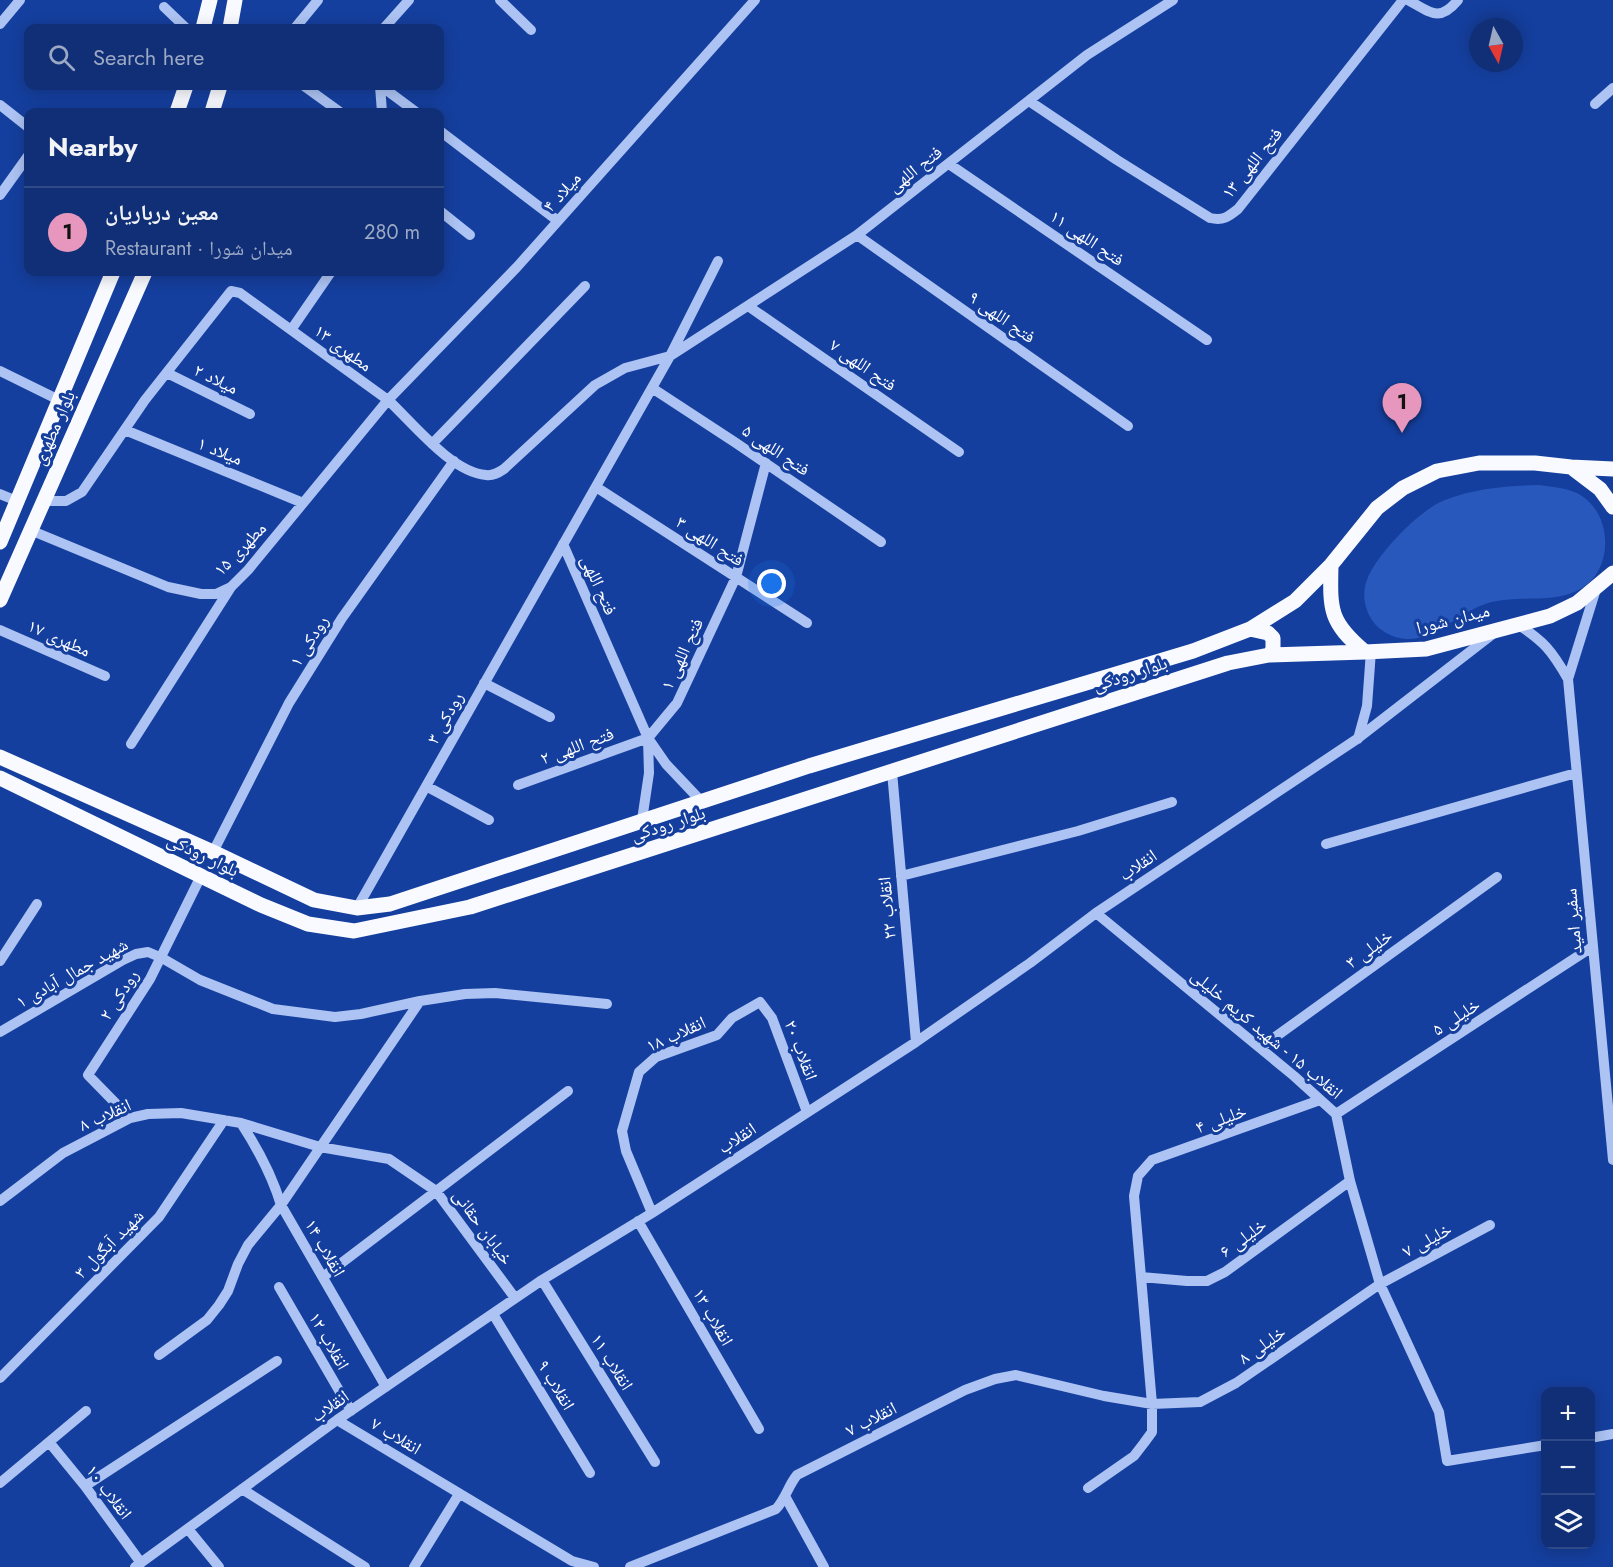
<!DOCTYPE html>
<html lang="en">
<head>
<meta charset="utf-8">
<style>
	:root { --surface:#102f76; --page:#1e3b7e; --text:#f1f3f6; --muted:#9ca9c5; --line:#304a88; --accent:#e797bd }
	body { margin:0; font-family:Jost,"Noto Naskh Arabic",sans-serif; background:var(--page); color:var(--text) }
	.controls { position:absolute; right:18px; bottom:18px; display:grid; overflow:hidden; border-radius:12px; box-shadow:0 3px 15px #0003 }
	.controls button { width:54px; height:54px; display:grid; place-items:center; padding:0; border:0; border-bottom:2px solid var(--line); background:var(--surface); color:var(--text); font:30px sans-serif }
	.compass { position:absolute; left:1469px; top:18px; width:54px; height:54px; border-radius:50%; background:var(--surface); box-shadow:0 3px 15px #0003; rotate:172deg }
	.you { position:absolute; left:772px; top:584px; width:21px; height:21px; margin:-15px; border:4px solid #fff; border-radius:50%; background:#1a73e8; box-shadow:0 0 0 9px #1a73e833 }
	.badge { display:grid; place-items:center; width:39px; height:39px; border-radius:50%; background:var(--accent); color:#111; font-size:20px; font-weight:700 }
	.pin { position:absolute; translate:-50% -50px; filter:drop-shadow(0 2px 3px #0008) }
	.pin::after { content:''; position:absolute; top:32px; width:21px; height:18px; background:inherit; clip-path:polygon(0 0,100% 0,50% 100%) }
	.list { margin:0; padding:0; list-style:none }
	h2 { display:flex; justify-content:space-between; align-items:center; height:78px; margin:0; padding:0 24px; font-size:26px }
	h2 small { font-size:20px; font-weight:400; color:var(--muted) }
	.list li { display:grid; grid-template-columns:39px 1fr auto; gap:18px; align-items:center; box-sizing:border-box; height:90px; padding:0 24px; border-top:2px solid var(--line) }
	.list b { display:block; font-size:22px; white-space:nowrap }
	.list p { margin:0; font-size:20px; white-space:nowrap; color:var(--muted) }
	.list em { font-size:20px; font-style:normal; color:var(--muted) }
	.icon { flex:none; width:33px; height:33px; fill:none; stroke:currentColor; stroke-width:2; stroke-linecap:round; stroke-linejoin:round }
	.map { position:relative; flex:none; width:1613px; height:1567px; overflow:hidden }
	.search { position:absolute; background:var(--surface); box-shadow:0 3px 15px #0003; left:24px; top:24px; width:420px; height:66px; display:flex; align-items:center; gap:15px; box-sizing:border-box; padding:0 21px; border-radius:12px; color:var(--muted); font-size:22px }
	.panel { position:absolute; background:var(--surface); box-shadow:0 3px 15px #0003; left:24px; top:108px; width:420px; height:168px; border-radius:12px }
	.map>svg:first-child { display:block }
</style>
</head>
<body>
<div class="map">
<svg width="1613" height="1567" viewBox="0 0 1613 1567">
	<rect width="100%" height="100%" fill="#153f9e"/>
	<path fill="#2858bc" d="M1539,485C1553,487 1570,488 1582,496C1613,517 1613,569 1582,588C1555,605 1518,594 1488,603C1461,611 1434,641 1406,639C1393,638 1379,631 1372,620C1364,608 1362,593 1367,580C1375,556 1420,509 1445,500C1476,488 1506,486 1539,485Z"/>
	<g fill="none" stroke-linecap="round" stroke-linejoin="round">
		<path stroke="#acc3f3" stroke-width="10" d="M500,0L531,30
			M1408,0C1430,12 1439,23 1458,0
			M164,7L186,28
			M0,24L20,0
			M295,28L318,0
			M384,28L409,0
			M304,86L340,112
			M380,86L382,112
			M381,86L416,112
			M1029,101L1117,160L1210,218C1223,221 1228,217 1238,209L1403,0
			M1595,104L1613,88
			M0,105L28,127
			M440,131L558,221
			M949,164L1207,340
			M0,195L28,156
			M440,211L470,235
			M857,235L1128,426
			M748,306L959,452
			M291,330L331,272
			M0,371L59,400
			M167,373L250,414
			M652,388L736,443L881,542
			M125,430L303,503
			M432,444L585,286
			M596,487L807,623
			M0,494L17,501
			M43,501H66L82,492L145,400L231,291L240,293L388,400C413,423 451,472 486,475C493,476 498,473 504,469L595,385L625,368L670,356L857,235L1087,55L1173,0
			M30,530L168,587L201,594H216L231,587L248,570L388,400L517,267L755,0
			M563,544L648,738L666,764L701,801
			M1517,624C1544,641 1552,651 1568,679L1596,589
			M0,630L105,676
			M1568,679L1613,1160
			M484,683L550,717
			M648,738L677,703L736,577L766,463
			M1358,739L1367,706L1371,651
			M131,744L231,587
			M892,772L916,1042
			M518,785L648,738
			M426,786L489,820
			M642,820L649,773L648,739
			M1326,844L1576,773
			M213,852L289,703L342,618L454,461
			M901,876L1078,831L1172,802
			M357,908L670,356L718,261
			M1096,913L1294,1076L1336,1114L1350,1181L1380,1284L1439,1412L1447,1461L1546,1445
			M0,961L37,904
			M0,1032L123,960L136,954L148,952L162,958L200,980L273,1009L335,1017L361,1014L420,1001L465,994L495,993L607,1004
			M1260,1048L1497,877
			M1336,1114L1592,947
			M130,1118L88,1075L150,979L201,876
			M241,1123C258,1149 272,1175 281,1205L386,1387
			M0,1201L63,1153L130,1118L148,1114L181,1113L241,1123L320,1147L389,1159L436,1191L515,1298
			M652,1213L626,1151L622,1131L639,1072L656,1057L717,1035L732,1018L760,1002L772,1018L807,1112
			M638,1221L759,1429
			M323,1277L568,1091
			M1141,1277L1187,1281H1207L1225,1272L1350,1181
			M542,1280L655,1462
			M279,1287L351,1411
			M493,1314L590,1473
			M159,1355L207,1320L219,1305L228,1291L238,1264L248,1245L281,1205L420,1001
			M0,1378L159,1217L224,1120
			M337,1420L572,1561L594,1567
			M1590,1438L1613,1434
			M49,1442L85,1486L141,1563
			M0,1483L86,1411
			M85,1486L277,1361
			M1088,1488L1134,1456L1144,1443L1152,1432V1404L1134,1196L1138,1176L1152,1160L1320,1100
			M242,1489L365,1567
			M786,1498L824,1567
			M188,1529L219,1567
			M135,1567L337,1420L542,1280L652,1213L916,1042L1030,963L1096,913L1357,739L1494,633
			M414,1567L459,1494
			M630,1567L776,1509C786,1498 788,1486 797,1475L965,1390L995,1379L1016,1375L1104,1396L1152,1404L1200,1402L1236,1383L1380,1284L1490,1225"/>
		<path stroke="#f9faff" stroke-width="15" d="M203,28L210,0
			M230,28L235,0
			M177,112L186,86
			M212,112L220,86
			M1571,467L1613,469
			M0,542L113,272
			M1331,565C1330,610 1329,622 1365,652L1426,649L1550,616L1577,603L1613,573
			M0,600L145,272
			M1250,629L1268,633L1273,638V650L1269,655
			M0,757L213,852L314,900L357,908L390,904L809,766L1193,651L1250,629L1295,601L1331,565L1377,508L1403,488L1437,471L1479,463H1535L1571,467L1600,489L1613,507
			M0,778L201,876L261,905L308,924L354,931L470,907L1228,663L1269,655L1365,652"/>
	</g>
	<g text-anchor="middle" stroke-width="6" stroke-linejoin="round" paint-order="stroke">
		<g font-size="18" fill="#fff" stroke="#153f9e">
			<text transform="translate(1252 163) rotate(-51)" y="6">فتح اللهی ۱۳</text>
			<text transform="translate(915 169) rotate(-38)" y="6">فتح اللهی</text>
			<text transform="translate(562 192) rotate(-48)" y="6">میلاد ۴</text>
			<text transform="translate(1087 238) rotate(34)" y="6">فتح اللهی ۱۱</text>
			<text transform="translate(1002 317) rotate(35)" y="6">فتح اللهی ۹</text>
			<text transform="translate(343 348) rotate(36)" y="6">مطهری ۱۳</text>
			<text transform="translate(863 365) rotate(35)" y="6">فتح اللهی ۷</text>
			<text transform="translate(216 379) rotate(26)" y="6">میلاد ۲</text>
			<text transform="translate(54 428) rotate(-66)" y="6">بلوار مطهری</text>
			<text transform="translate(776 450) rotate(34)" y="6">فتح اللهی ۵</text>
			<text transform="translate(220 451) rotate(22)" y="6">میلاد ۱</text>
			<text transform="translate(710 541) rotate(33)" y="6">فتح اللهی ۳</text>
			<text transform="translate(240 549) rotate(-46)" y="6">مطهری ۱۵</text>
			<text transform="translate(599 585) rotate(66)" y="6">فتح اللهی</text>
			<text transform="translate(1453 619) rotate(-14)" y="6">میدان شورا</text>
			<text transform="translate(59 638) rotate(24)" y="6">مطهری ۱۷</text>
			<text transform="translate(309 641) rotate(-58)" y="6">رودکی ۱</text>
			<text transform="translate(682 654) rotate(-65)" y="6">فتح اللهی ۱</text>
			<text transform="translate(1130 674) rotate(-18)" y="6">بلوار رودکی</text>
			<text transform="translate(445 718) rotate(-61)" y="6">رودکی ۳</text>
			<text transform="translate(577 746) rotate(-20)" y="6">فتح اللهی ۲</text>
			<text transform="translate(668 824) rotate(-18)" y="6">بلوار رودکی</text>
			<text transform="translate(203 855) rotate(26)" y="6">بلوار رودکی</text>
			<text transform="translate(1138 865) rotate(-34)" y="6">انقلاب</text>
			<text transform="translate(887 908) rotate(-95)" y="6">انقلاب ۲۲</text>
			<text transform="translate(1573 921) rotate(-95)" y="6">سفیر امید</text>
			<text transform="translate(1369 949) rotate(-36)" y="6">خلیلی ۳</text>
			<text transform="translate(72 973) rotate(-29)" y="6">شهید جمال آبادی ۱</text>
			<text transform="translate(119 995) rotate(-57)" y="6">رودکی ۲</text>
			<text transform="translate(1456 1017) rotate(-33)" y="6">خلیلی ۵</text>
			<text transform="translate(676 1034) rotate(-24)" y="6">انقلاب ۱۸</text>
			<text transform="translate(1267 1034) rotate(40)" y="6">انقلاب ۱۵ - شهید کریم خلیلی</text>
			<text transform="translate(801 1050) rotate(69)" y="6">انقلاب ۲۰</text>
			<text transform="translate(105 1115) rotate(-24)" y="6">انقلاب ۸</text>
			<text transform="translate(1221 1119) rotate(-20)" y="6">خلیلی ۴</text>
			<text transform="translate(737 1138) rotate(-33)" y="6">انقلاب</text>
			<text transform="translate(483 1227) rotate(54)" y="6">خیابان حقانی</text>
			<text transform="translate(1243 1238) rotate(-36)" y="6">خلیلی ۶</text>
			<text transform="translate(1427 1240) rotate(-28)" y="6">خلیلی ۷</text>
			<text transform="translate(109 1244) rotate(-45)" y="6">شهید آبگول ۳</text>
			<text transform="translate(325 1248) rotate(60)" y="6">انقلاب ۱۴</text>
			<text transform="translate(713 1317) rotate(60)" y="6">انقلاب ۱۳</text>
			<text transform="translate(329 1341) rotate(60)" y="6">انقلاب ۱۲</text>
			<text transform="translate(1262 1345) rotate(-35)" y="6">خلیلی ۸</text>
			<text transform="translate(612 1362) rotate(58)" y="6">انقلاب ۱۱</text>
			<text transform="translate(556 1385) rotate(59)" y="6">انقلاب ۹</text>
			<text transform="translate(330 1406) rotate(-35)" y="6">انقلاب</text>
			<text transform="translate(871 1419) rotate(-27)" y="6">انقلاب ۷</text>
			<text transform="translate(396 1436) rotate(31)" y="6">انقلاب ۷</text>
			<text transform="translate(109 1492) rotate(53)" y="6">انقلاب ۱۰</text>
		</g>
	</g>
</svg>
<div class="controls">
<button>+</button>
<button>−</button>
<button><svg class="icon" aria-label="layers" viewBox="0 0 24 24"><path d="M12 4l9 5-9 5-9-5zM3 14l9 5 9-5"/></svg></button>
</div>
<svg class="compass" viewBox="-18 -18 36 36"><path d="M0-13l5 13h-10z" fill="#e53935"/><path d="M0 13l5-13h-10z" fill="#9ca9c5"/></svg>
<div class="you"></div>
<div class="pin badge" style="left:1402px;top:433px">1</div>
<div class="search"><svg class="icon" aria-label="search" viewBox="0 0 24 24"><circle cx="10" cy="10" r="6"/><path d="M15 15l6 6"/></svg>Search here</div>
<section class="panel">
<h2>Nearby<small></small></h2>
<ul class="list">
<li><span class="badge">1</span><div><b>معین درباریان</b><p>Restaurant · میدان شورا</p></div><em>280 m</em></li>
</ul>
</section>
</div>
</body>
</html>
